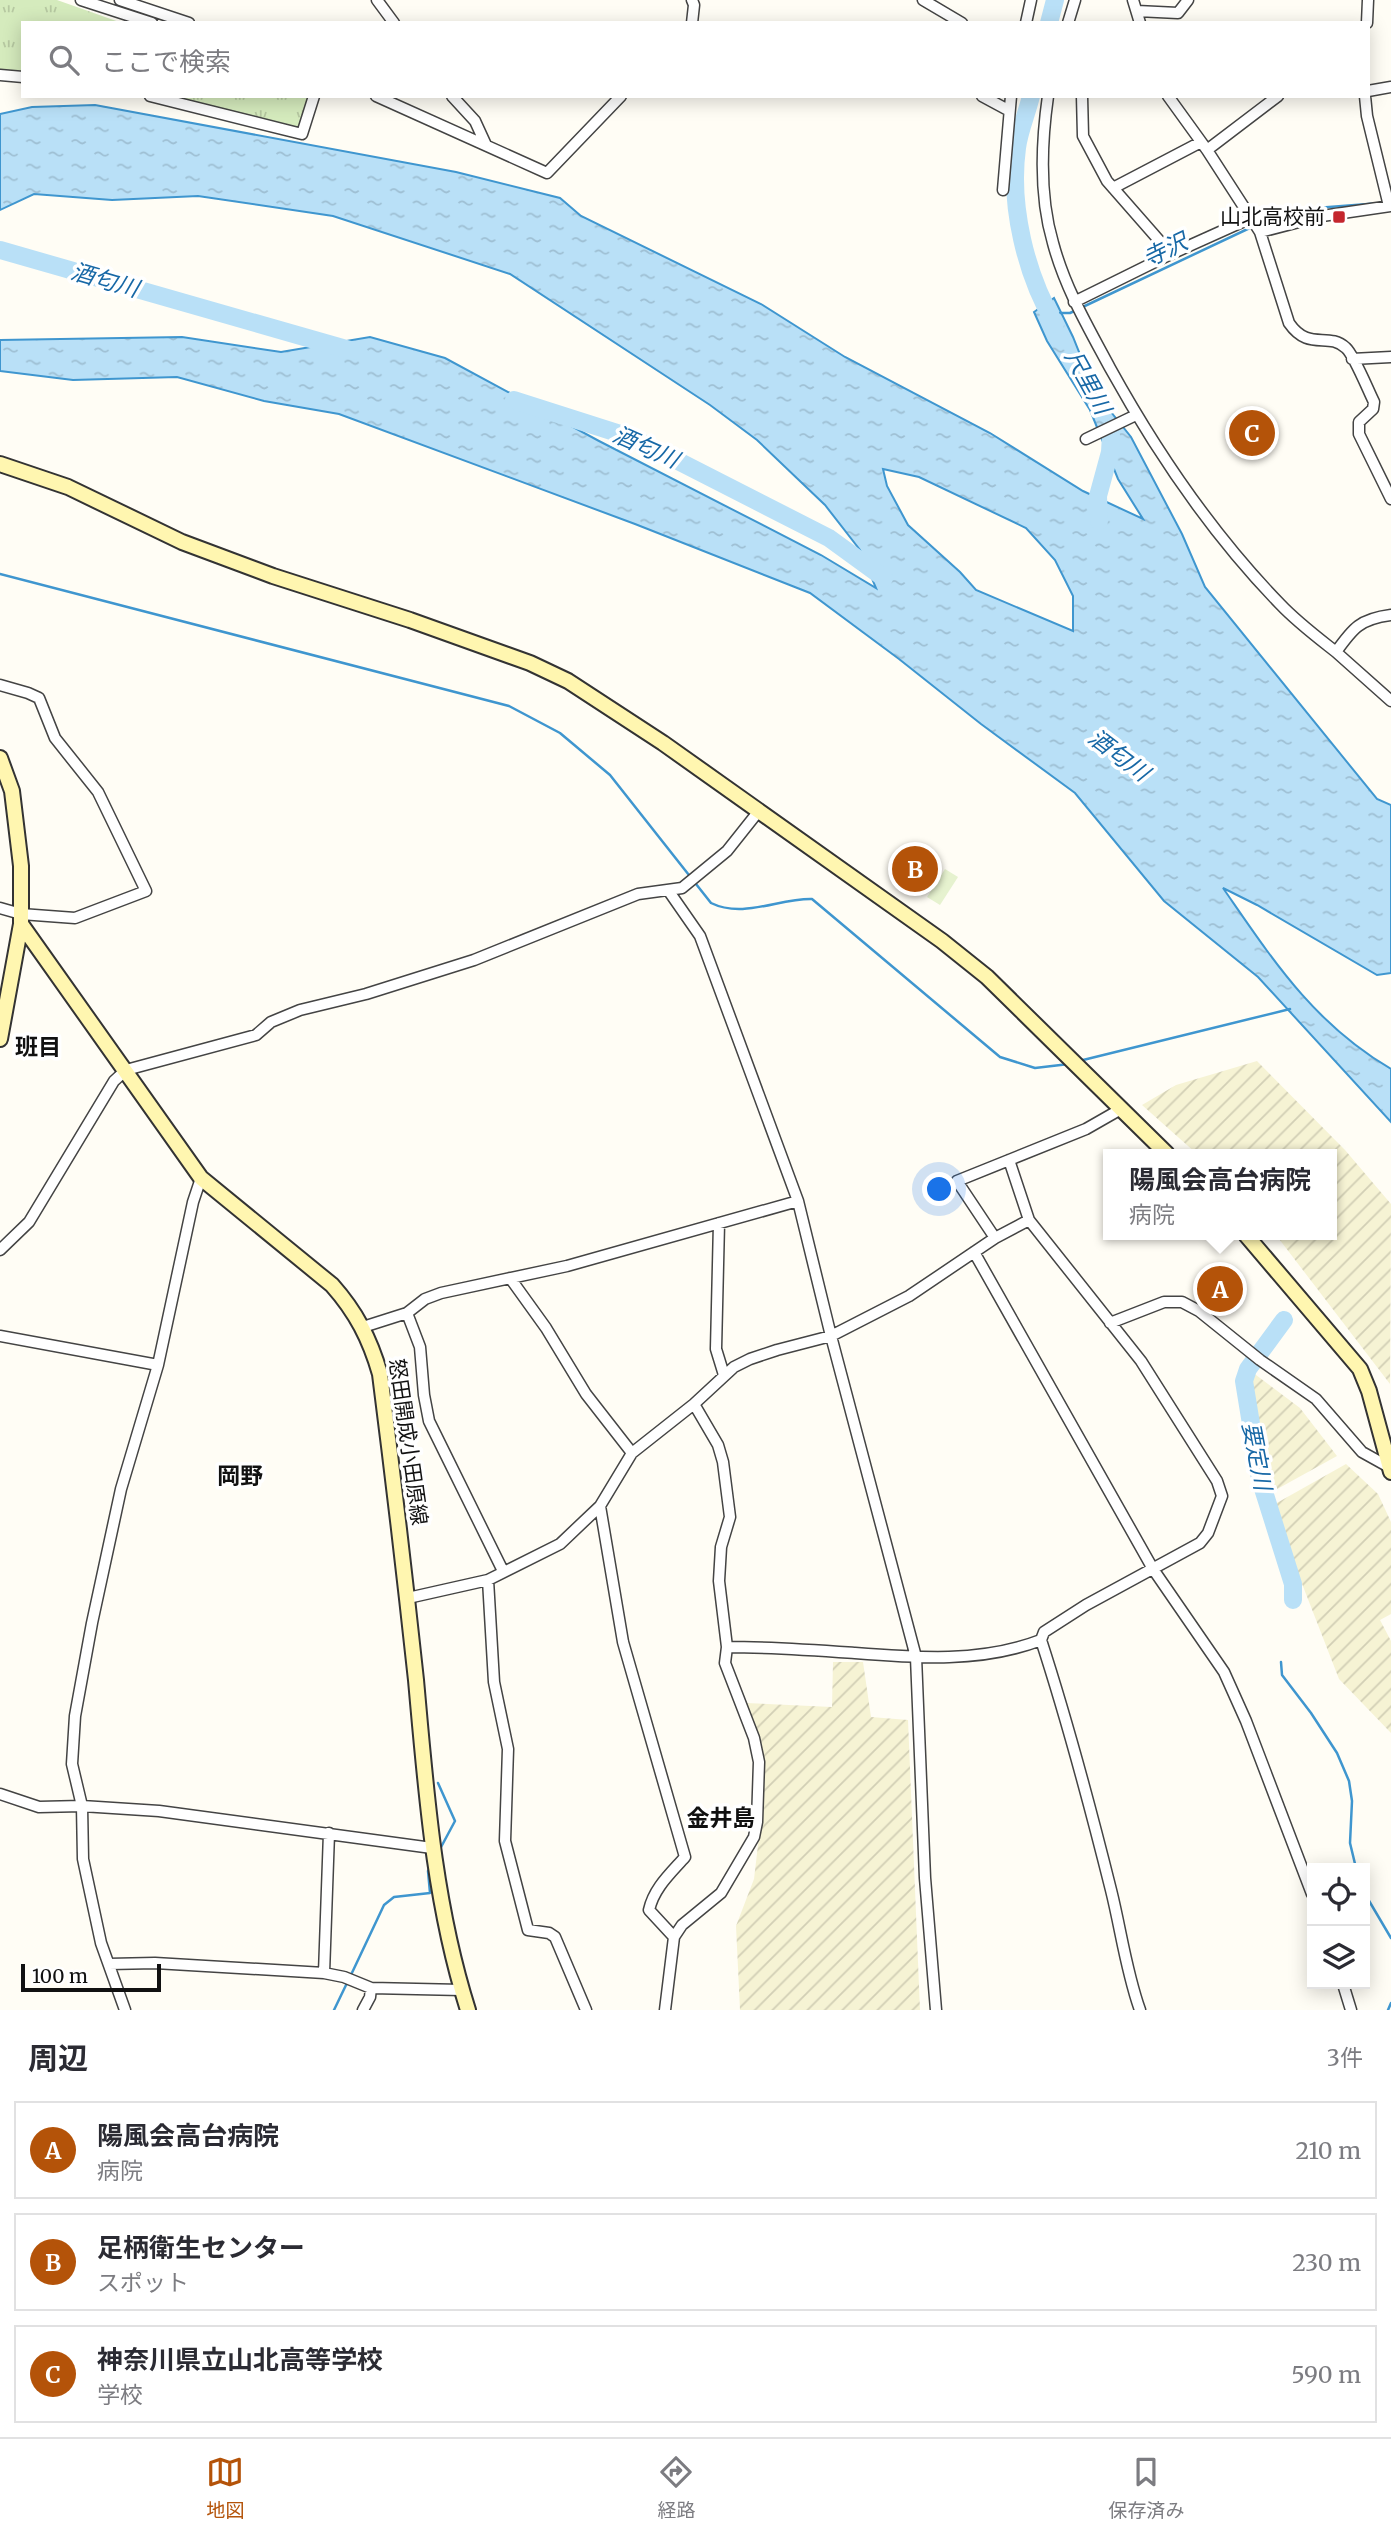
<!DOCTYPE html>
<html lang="ja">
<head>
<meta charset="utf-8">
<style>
	:root { --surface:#fff; --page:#f2f2f3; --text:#2b2b33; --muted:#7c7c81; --line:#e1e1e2; --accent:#b45309 }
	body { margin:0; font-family:Merriweather,"Noto Sans JP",serif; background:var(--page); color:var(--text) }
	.controls { position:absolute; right:21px; bottom:21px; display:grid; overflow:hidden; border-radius:0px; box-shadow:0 4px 18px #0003 }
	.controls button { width:63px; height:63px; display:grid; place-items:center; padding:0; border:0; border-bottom:2px solid var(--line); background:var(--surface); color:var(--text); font:35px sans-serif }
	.scale { position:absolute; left:21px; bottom:18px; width:140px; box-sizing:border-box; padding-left:7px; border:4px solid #111; border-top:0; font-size:19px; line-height:24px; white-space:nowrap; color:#111; -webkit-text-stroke:5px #fff; paint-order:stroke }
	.you { position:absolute; left:940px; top:1190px; width:24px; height:24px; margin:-18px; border:5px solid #fff; border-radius:50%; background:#1a73e8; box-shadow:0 0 0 10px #1a73e833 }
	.badge { display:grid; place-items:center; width:46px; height:46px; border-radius:50%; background:var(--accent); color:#fff; font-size:23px; font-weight:700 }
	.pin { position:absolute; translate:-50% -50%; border:4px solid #fff; box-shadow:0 2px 7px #0006 }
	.popup { position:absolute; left:1103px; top:1149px; width:234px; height:91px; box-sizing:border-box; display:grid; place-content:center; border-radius:0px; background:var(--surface); filter:drop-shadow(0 2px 5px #0005); font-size:23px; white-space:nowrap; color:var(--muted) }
	.popup b { font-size:26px; color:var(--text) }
	.popup::after { content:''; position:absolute; left:50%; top:100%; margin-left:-14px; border:14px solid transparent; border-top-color:var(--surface) }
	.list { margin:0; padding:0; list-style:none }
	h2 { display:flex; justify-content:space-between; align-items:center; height:91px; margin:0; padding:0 28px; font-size:30px }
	h2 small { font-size:23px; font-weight:400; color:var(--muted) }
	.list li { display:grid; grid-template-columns:46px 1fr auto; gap:21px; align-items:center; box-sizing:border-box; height:98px; margin:0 14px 14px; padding:0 14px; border:2px solid var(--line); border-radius:0px }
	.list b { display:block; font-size:26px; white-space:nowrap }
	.list p { margin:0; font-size:23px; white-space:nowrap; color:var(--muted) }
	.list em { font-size:23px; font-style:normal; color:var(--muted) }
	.icon { flex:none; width:38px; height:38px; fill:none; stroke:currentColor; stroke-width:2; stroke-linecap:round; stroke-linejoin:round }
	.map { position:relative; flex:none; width:1391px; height:2010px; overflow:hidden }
	.search { position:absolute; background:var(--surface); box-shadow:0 4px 18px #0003; left:21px; right:21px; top:21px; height:77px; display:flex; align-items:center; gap:18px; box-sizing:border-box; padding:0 24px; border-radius:0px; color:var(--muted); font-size:26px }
	.sheet { height:427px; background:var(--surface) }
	nav { display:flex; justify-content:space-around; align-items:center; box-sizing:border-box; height:98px; border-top:2px solid var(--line); background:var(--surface); font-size:19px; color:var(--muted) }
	nav a { display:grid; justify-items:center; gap:4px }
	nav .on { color:var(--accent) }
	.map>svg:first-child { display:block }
</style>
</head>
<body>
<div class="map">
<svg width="1391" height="2010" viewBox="0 0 1391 2010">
	<defs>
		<pattern id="farmland-furrows" width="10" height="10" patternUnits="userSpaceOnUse" patternTransform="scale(1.75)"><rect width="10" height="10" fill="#f6f3d4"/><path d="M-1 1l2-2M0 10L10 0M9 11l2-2" fill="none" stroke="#d2cfb5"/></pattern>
		<pattern id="park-tufts" width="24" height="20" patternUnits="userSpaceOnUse" patternTransform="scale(1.75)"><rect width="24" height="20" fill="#d5ebbd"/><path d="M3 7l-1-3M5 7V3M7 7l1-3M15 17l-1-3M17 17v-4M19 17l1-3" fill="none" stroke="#b6c8a1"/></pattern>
		<pattern id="water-ripples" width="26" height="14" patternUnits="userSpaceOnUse" patternTransform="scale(1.75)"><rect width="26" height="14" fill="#b9e0f7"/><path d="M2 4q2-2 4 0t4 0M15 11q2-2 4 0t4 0" fill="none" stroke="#9ebfd3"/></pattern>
	</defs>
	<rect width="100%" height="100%" fill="#fffdf5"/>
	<path fill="url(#farmland-furrows)" d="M1257,1061L1345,1150L1391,1204L1390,1384L1276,1235H1332V1154H1197L1142,1105L1176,1085Z
		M1252,1372L1300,1408L1337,1456L1270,1493L1247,1385Z
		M1346,1464L1378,1494L1391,1522V1614L1380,1620L1391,1641V1733L1339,1679L1299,1576L1275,1504Z
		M833,1662H863L871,1717L908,1720L920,2010H740L736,1926L754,1879L762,1811L745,1703L832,1707Z"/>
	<path fill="url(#park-tufts)" d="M0,0H57L122,23H23V74L0,72Z
		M164,96H311L302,125L297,129L190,101Z"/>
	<path fill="#e6f2cf" d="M945,869L958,877L940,905L927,897Z"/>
	<path fill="url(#water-ripples)" stroke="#3f96cf" stroke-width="2" fill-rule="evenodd" d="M95,105L456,172L560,198L581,216L761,304L845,357L990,433L1083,491L1143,519L1118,479L1090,410L1047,341L1034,312L1054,298L1073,337L1095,392L1131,437L1182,534L1205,587L1377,799L1391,805V973L1377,975L1257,905L1223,888C1273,960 1313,1023 1391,1069V1122L1258,977L1164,901L1075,793L981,724L899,659L810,593L635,524L339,414L264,401L177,377L73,380L0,371V340L182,337L281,352L370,337L445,358L599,441L821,555L876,588L860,550L825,505L757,440L710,405L510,274L333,216L198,196L112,200L34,194L0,210V114L32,107ZM883,469L919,477L1026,528L1055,560L1073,596V631L976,590L960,572L908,525L887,486Z"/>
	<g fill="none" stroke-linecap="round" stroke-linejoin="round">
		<path stroke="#3f96cf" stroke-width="2.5" d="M1260,224L1316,208L1381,203
			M1060,313H1070L1254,226
			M0,574L509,706L560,733L610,775L711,903C744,919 779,898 812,899L1000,1057L1035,1068L1069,1064
			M1079,1061L1290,1009
			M1281,1662L1282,1675L1311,1713L1337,1753L1349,1781L1352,1801L1350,1843L1356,1868
			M438,1783L455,1821L440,1849
			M1365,1894L1391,1938
			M350,1977L384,1905L394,1897L430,1893L428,1871L430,1867
			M334,2010L347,1983
			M1388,2010L1391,2003"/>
		<path stroke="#b9e0f7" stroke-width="18" d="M1049,23L1055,0
			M1031,96C1027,113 1019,131 1017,148C1009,206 1026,275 1055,324
			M0,250L353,351
			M514,400L633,438L829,538L884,578
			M1099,521L1098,496L1110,452L1111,435
			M1284,1320L1248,1369L1244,1381L1260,1479L1293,1584V1600"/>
		<defs>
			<path id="street" d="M81,0L152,23
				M120,0L189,23
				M377,0L394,23
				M692,0L694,5L692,23
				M923,0L962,23
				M1133,0L1140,23
				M1137,11L1178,13L1188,0
				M1026,23L1031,0
				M1068,23L1075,0
				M1367,23L1368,0
				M0,75L23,77
				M1368,91L1391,87
				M150,96L302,134L314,96
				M376,96L547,173L621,96
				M452,96L475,121L486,145
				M982,96L1008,110
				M1048,96C1041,145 1039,196 1053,243C1065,288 1088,327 1110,368C1157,453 1212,534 1280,604C1297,622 1317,637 1336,652
				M1082,96L1083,136L1107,181L1171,254
				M1168,96L1207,150L1260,232L1289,323C1309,352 1328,331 1346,348C1354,355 1368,390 1374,402L1373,409L1359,422V434L1391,499
				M1365,96L1367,116L1389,206
				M1207,150L1278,96
				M1113,188L1201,142
				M1003,190L1011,96
				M1260,232L1322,216L1391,206
				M1074,302L1171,254L1251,218
				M1352,359L1391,357
				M1086,439L1136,415
				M1391,615C1360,619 1353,628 1336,652L1391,701
				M0,685L28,693L39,698L55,738L98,792L146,891L75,918L21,914L0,908
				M668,890L700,936L798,1201L831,1336L916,1657L925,1878L936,2010
				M1009,1160L1029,1220
				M719,1223L716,1349L724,1375
				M995,1238L957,1181L1086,1129L1121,1109
				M0,1250L29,1222L114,1081L126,1070L256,1035L271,1022L300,1010L366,994L474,960L638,894L682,888L727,851L758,812
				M974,1252L1153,1569L1224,1672L1246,1721L1312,1894
				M510,1278L546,1328L586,1394L632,1453
				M407,1313L420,1347L424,1395L429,1421L503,1571
				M1110,1323L1164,1302H1182L1199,1311L1260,1360L1316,1399L1362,1452L1389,1467
				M363,1327L407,1313L425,1299L441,1293L567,1266L798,1201
				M0,1336L158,1365
				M600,1506L623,1642L685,1857C670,1874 654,1888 649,1910L674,1937
				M488,1580L494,1682L508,1749L505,1841L528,1930L549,1933L555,1937L586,2010
				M408,1598L488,1580L560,1544L600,1506L632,1453L694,1404L734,1367L750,1359L777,1350L831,1336L909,1296L995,1238L1029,1220L1141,1361L1217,1481L1222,1496L1208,1533L1200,1543L1086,1605L1044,1632L1041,1640C981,1663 918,1658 855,1653C812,1650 770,1647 727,1647
				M1041,1640C1068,1723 1090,1806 1111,1890C1121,1930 1126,1971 1140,2010
				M0,1794L39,1807L82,1806L159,1811L432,1848
				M109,1964L155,1963L324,1973L344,1977L371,1988L462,1990
				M324,1973L329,1833
				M1343,1984L1351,2010
				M125,2010L101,1943L83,1859L82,1806L72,1764L75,1716L92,1623L121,1489L158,1365L193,1202L201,1178
				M363,2010L370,1997L371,1988
				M665,2010L674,1937L682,1925L721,1893L754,1837L757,1822L759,1762L754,1738L725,1663L727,1647L719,1581L721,1547L730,1517L723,1462L718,1445L694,1404"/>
			<path id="secondary" d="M0,464L68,487L182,542L273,576L410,620L530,663L568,681L663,743L942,941L987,977L1167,1154
				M0,758L12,791L21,866V924L201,1178L332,1285C356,1312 370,1339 380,1374C393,1476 405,1578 416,1680C426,1791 434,1903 468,2010
				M0,1039L21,924
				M1246,1235L1360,1369L1369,1391L1391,1472"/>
		</defs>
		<use href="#street" stroke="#444" stroke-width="13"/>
		<use href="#secondary" stroke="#333" stroke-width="18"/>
		<use href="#street" stroke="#fff" stroke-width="10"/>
		<use href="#secondary" stroke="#fff6b0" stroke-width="14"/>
	</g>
	<rect fill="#c4262e" stroke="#fff" stroke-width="2.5" x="1332" y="210" width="14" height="14" rx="3.5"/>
	<g text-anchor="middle" stroke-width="7" stroke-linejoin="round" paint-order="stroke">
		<g font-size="21" fill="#111" stroke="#fff" text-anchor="end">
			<text x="1325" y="224">山北高校前</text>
		</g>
		<g font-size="21" fill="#111" stroke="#fff">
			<text transform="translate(408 1442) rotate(82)" y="7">怒田開成小田原線</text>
		</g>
		<g font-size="23" font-style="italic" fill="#1768a6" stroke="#fff">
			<text transform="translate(1165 250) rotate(-26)" y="8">寺沢</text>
			<text transform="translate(105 280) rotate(16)" y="8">酒匂川</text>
			<text transform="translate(1088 382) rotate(61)" y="8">尺里川</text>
			<text transform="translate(646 447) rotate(24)" y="8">酒匂川</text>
			<text transform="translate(1119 755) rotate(37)" y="8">酒匂川</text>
			<text transform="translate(1257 1456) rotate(79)" y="8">要定川</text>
		</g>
		<g font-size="23" font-weight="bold" fill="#111" stroke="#fff">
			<text x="38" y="1055">班目</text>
			<text x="240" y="1484">岡野</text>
			<text x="721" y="1826">金井島</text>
		</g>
	</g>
</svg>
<div class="controls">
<button><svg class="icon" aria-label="locate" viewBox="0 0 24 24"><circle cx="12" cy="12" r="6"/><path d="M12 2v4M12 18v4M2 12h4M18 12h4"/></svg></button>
<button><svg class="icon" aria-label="layers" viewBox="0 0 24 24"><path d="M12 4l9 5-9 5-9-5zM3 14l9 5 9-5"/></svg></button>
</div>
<div class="scale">100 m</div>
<div class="you"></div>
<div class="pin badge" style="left:1220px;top:1289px">A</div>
<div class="popup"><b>陽風会高台病院</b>病院</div>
<div class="pin badge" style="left:915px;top:869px">B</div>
<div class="pin badge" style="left:1252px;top:433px">C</div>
<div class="search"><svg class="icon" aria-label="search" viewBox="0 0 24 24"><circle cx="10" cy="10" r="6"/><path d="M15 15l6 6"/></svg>ここで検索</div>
</div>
<section class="sheet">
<h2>周辺<small>3件</small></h2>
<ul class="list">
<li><span class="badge">A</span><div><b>陽風会高台病院</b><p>病院</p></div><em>210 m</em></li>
<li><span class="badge">B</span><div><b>足柄衛生センター</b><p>スポット</p></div><em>230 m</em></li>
<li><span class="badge">C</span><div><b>神奈川県立山北高等学校</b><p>学校</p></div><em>590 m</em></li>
</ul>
</section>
<nav>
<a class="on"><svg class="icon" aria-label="map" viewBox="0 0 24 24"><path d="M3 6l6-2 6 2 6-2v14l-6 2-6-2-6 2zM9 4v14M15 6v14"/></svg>地図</a>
<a><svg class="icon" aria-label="directions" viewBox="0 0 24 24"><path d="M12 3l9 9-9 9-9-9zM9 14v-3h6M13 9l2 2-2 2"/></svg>経路</a>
<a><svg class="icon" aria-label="saved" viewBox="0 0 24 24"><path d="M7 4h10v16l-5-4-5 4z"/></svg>保存済み</a>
</nav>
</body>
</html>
